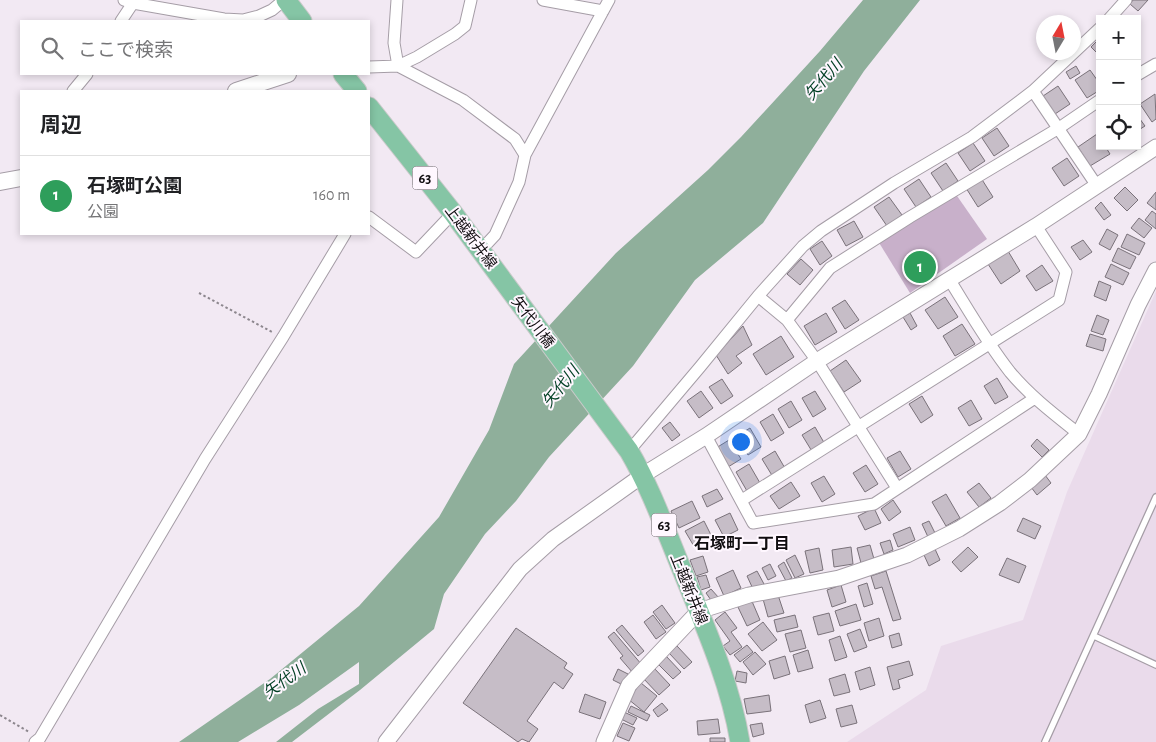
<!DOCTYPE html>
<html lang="ja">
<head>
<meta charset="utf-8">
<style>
	:root { --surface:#fff; --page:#f6f6f6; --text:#202124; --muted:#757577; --line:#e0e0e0; --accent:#2563eb }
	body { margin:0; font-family:"Alegreya Sans","Noto Sans JP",sans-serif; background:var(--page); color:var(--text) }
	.controls { position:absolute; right:15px; top:15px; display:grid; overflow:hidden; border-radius:0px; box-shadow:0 2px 8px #0003 }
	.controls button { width:45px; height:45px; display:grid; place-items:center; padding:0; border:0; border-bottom:1px solid var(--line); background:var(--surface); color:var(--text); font:25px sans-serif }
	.compass { position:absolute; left:1036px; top:15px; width:45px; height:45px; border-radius:50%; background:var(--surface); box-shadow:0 2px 8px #0003; rotate:10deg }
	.you { position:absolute; left:740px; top:441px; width:18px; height:18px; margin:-12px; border:4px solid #fff; border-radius:50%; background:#1a73e8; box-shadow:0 0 0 8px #1a73e833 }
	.badge { display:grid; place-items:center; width:32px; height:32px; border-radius:50%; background:var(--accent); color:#fff; font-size:16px; font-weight:700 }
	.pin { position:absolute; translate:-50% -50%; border:2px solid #fff; box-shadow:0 1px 5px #0006 }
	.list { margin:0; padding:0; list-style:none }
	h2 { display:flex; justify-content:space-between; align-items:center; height:65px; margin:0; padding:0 20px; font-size:21px }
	h2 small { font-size:16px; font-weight:400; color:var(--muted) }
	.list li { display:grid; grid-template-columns:32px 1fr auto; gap:15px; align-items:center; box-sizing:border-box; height:80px; padding:0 20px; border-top:1px solid var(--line) }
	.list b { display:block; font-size:19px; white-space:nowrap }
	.list p { margin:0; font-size:16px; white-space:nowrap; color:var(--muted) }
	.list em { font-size:16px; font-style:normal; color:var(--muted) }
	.icon { flex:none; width:28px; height:28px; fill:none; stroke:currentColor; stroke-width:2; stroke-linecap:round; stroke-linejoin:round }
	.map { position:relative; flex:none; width:1156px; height:742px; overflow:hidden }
	.search { position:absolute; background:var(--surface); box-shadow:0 2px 8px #0003; left:20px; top:20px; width:350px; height:55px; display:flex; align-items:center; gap:12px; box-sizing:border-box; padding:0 18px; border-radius:0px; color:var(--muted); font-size:19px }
	.panel { position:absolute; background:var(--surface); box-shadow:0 2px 8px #0003; left:20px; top:90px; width:350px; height:145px; border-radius:0px }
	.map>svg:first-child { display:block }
</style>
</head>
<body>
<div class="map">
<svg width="1156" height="742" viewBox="0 0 1156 742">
	<rect width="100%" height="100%" fill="#f2e9f3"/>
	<path fill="#eadbeb" d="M1156,291V742H847L926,690L941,646L1023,620L1067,492Z"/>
	<path fill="#c8b0ca" d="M955,193L987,239L910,293L878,241Z"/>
	<path fill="#8faf9b" d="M863,0H920L864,71L763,223L695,280L633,366L549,457L516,501L485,534L444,594L434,629L360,690L292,742H276L318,709L359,684V662L299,705L238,742H179L270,679L359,606L439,517L489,430L514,364L616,253L708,170L741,137L820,51Z"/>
	<path fill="#c6bdc7" stroke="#7a727a" d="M1133,0H1148L1138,11L1130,4Z
		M1100,38V56L1091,47Z
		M1076,66L1080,73L1070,79L1066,72Z
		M1090,70L1100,84V90L1087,98L1075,80Z
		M1058,86L1070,104L1055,114L1043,96Z
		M1155,94L1156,119L1152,122L1140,104Z
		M1137,115L1145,126L1137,131Z
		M997,128L1009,146L994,156L982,138Z
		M1097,134L1100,138V146H1105L1110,154L1090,166L1078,147Z
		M973,143L985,161L970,171L958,153Z
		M1067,158L1079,176L1064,186L1052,168Z
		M946,163L958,181L943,191L931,173Z
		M981,178L993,197L978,207L966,188Z
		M919,179L931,197L916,207L904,189Z
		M1125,187L1138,200L1127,211L1114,198Z
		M1156,192V210L1147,203Z
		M889,197L902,215L887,226L874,207Z
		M1101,202L1111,215L1104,220L1095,208Z
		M1152,211L1156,214V229L1145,220Z
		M1139,218L1152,228L1144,238L1131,228Z
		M854,221L863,237L846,246L837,230Z
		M1107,229L1118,235L1110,250L1099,244Z
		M1127,234L1145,243L1139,255L1121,247Z
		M1083,240L1092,252L1080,260L1071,247Z
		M822,241L832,256L820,265L810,249Z
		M1118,248L1136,257L1130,269L1112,261Z
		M1008,251L1020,271L1001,284L988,264Z
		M801,259L813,270L800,285L787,274Z
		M1111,264L1129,273L1123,285L1105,277Z
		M1042,265L1053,281L1036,291L1026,276Z
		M1099,281L1111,286L1106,301L1094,296Z
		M945,297L958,317L938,329L925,310Z
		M845,300L859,320L845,329L832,308Z
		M826,313L837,332L815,345L804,326Z
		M910,313L917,326L911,330L903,317Z
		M1097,315L1109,320L1103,335L1091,331Z
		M962,324L975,344L955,356L943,336Z
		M743,326L752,345L736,356L742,363L728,374L716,355Z
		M1090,334L1106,339L1103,351L1086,346Z
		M781,336L794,357L766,375L753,354Z
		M846,360L861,381L844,392L830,371Z
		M997,378L1008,397L995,404L984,386Z
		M722,379L733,396L721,404L709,387Z
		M701,391L713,408L699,418L687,401Z
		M815,391L826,409L813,417L802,398Z
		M922,396L933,415L921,423L909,404Z
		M971,400L982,419L969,426L958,408Z
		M791,401L802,420L789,428L778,409Z
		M773,414L784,433L771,441L760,422Z
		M670,422L680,435L672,441L662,428Z
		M815,427L826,446L813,453L802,435Z
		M750,428L761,447L748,455L737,436Z
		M1037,439L1049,450L1042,457L1031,446Z
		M729,440L741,459L728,467L716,448Z
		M775,451L786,470L773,477L762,459Z
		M900,451L911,469L898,477L887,458Z
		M749,464L760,483L747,491L736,472Z
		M866,465L878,484L865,492L853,473Z
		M1045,475L1051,483L1037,495L1031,487Z
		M824,476L835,494L822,502L811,483Z
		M791,482L800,496L779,509L770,496Z
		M979,483L991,498L979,507L967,492Z
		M717,489L723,499L707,507L702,496Z
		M946,494L960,518L946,526L932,502Z
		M893,500L901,512L889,521L881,509Z
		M692,501L700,518L679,528L671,511Z
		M874,508L881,523L865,530L858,516Z
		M730,513L738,530L724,537L715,520Z
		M1023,518L1041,526L1035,539L1017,531Z
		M704,521L713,539L695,548L685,531Z
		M929,521L935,533L928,537L922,524Z
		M910,527L915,540L898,547L893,534Z
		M890,540L893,550L884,554L880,543Z
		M870,545L874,559L861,563L857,548Z
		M851,547L853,564L834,567L832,550Z
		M968,547L978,557L961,572L952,562Z
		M819,548L823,570L810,573L805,551Z
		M935,549L940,560L929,566L924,555Z
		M795,555L804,574L795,578L786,560Z
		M703,556L708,572L696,576L690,560Z
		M1007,558L1026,566L1019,583L999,575Z
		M784,562L792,578L786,581L778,566Z
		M770,564L776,576L768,580L762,568Z
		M733,570L741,588L724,596L716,578Z
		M757,571L764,584L753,589L747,576Z
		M886,571L901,619L893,621L882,587L875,589L871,576Z
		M706,575L710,587L701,590L697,577Z
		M867,583L873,604L864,607L858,586Z
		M841,585L846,602L832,607L827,590Z
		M711,589L719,598L713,603L706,593Z
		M778,595L784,613L768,617L763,599Z
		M751,599L760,620L747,626L737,605Z
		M856,604L861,620L840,626L835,611Z
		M662,605L675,623L666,629L653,612Z
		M725,612L737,628L731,632L742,647L730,655L723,646L730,641L715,620Z
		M829,613L834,631L818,635L813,617Z
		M653,615L666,632L656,639L644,622Z
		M795,615L798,627L777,632L774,620Z
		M879,618L884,636L869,641L864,623Z
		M763,622L777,640L762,651L748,634Z
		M622,625L644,651L638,656L616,630Z
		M516,628L567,663L564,668L573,674L563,689L554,682L527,721L538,729L529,742L522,739L518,742L463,703Z
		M860,629L867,647L854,652L847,634Z
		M801,630L806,648L790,652L785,634Z
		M614,632L642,665L633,673L620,658L623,656L608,637Z
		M899,633L902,645L892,648L889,636Z
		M840,636L847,657L835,661L829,640Z
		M747,645L753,652L740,662L734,655Z
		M677,646L692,662L684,669L669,653Z
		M808,650L813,668L798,672L793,655Z
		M755,652L766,664L753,675L743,662Z
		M666,656L681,672L673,679L658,664Z
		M785,656L790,674L774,679L769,661Z
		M909,661L913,675L898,680L900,688L893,690L887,667Z
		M870,667L875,685L860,690L855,672Z
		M654,668L670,685L659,695L643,678Z
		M618,669L628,674L623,685L613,680Z
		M737,671L747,673L746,683L735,681Z
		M845,674L850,692L834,696L829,679Z
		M641,683L657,696L644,712L628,699Z
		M585,694L606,702L600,719L579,712Z
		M769,695L771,711L747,714L744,699Z
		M820,700L826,718L810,723L805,705Z
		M662,703L668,710L658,717L653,710Z
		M852,705L857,723L841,727L836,709Z
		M631,706L650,715L647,721L628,712Z
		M624,712L637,718L633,725L621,719Z
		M718,719L720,733L698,735L697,721Z
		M623,723L635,728L629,741L617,736Z
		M762,723L764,734L753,737L750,725Z
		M710,738H725V742H710Z"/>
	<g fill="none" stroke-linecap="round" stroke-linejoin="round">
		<defs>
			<path id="service" d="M1094,636L1156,665
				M1045,742L1156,497"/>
			<path id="minor" d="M124,0L133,3L224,19L243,20L259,16L272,10L284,0
				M397,0L394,43L398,66
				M543,0L603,11
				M1109,19L1126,0
				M121,21L135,0
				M398,66L463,100L515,139L525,155
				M369,67L398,66L417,57L455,34L465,26L471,0
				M1137,75L1156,64
				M73,91L87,74
				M1033,91L1097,186
				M369,217L416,252L453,213
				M481,250L495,235L519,182L525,155L609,0
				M949,279C969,311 987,343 1010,372C1030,396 1055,415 1079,434
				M758,296L787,320L817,361L897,488
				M787,320L830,268L910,217L1059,128L1100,100
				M706,436L753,523L874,504L1035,398
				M629,451L700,367L758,296L803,246L821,231L894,183L972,137L1033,91L1100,28
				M742,500L1059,300L1066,272L1036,226
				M35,742L40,738L205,459L283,337L345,234"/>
			<path id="tertiary" d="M386,742L520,569L553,539L643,475L706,436L817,361L1036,226L1156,147
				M604,742L629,685L699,611L749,595L839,578L907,555L959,529L1000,503L1030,480L1079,434L1099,394L1138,305L1156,270"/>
			<path id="secondary" d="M236,91L288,74
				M0,182L21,178"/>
			<path id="primary" d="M286,0L302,21
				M343,74L357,91
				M369,107L453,213L629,451C650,487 664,526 680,565C703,622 730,681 740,742"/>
		</defs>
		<use href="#service" stroke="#a59da6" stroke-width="8"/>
		<use href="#minor" stroke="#a59da6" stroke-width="13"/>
		<use href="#tertiary" stroke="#a59da6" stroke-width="17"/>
		<use href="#secondary" stroke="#a59da6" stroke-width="18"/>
		<use href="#primary" stroke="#cacaca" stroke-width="21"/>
		<path stroke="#8d878e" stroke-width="2" stroke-dasharray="2.5 2.5" stroke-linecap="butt" d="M199,293L274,333
			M0,715L29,732"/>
		<use href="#service" stroke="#fff" stroke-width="5.5"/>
		<use href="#minor" stroke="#fff" stroke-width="11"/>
		<use href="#tertiary" stroke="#fff" stroke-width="15"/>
		<use href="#secondary" stroke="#fff" stroke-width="16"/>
		<use href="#primary" stroke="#85c5a5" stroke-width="19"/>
	</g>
	<g text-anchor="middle" stroke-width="4" stroke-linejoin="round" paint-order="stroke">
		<g fill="#fff7ff" stroke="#575257" stroke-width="1">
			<rect x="412.5" y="166.5" width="25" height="23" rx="4"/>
			<rect x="651.5" y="513.5" width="25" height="23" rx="4"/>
		</g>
		<g font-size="14" font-weight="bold" fill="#0f0c0f">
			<text x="425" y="183">63</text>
			<text x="664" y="530">63</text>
		</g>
		<g font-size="15" fill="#0f0c0f" stroke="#fff7ff">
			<text transform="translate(471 237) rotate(53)" y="5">上越新井線</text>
			<text transform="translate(533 322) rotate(53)" y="5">矢代川橋</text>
			<text transform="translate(689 589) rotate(68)" y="5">上越新井線</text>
		</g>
		<g font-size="16" font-style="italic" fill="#023f24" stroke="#fff7ff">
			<text transform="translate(823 79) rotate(-49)" y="6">矢代川</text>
			<text transform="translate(560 386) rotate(-51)" y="6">矢代川</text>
			<text transform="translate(284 680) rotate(-36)" y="6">矢代川</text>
		</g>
		<g font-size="16" font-weight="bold" fill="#0f0c0f" stroke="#fff7ff">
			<text x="742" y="549">石塚町一丁目</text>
		</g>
	</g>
</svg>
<div class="controls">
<button>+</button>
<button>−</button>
<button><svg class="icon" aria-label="locate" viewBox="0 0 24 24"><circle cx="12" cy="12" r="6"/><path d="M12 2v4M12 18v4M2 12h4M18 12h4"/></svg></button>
</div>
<svg class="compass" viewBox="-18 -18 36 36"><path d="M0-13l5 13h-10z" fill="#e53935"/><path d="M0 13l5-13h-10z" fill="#757577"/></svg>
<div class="you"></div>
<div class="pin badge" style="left:920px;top:267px;background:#2e9e5b">1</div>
<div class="search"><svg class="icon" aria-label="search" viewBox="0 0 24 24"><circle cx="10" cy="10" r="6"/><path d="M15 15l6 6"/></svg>ここで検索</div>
<section class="panel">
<h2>周辺<small></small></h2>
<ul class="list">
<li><span class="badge" style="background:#2e9e5b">1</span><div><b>石塚町公園</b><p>公園</p></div><em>160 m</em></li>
</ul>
</section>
</div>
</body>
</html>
